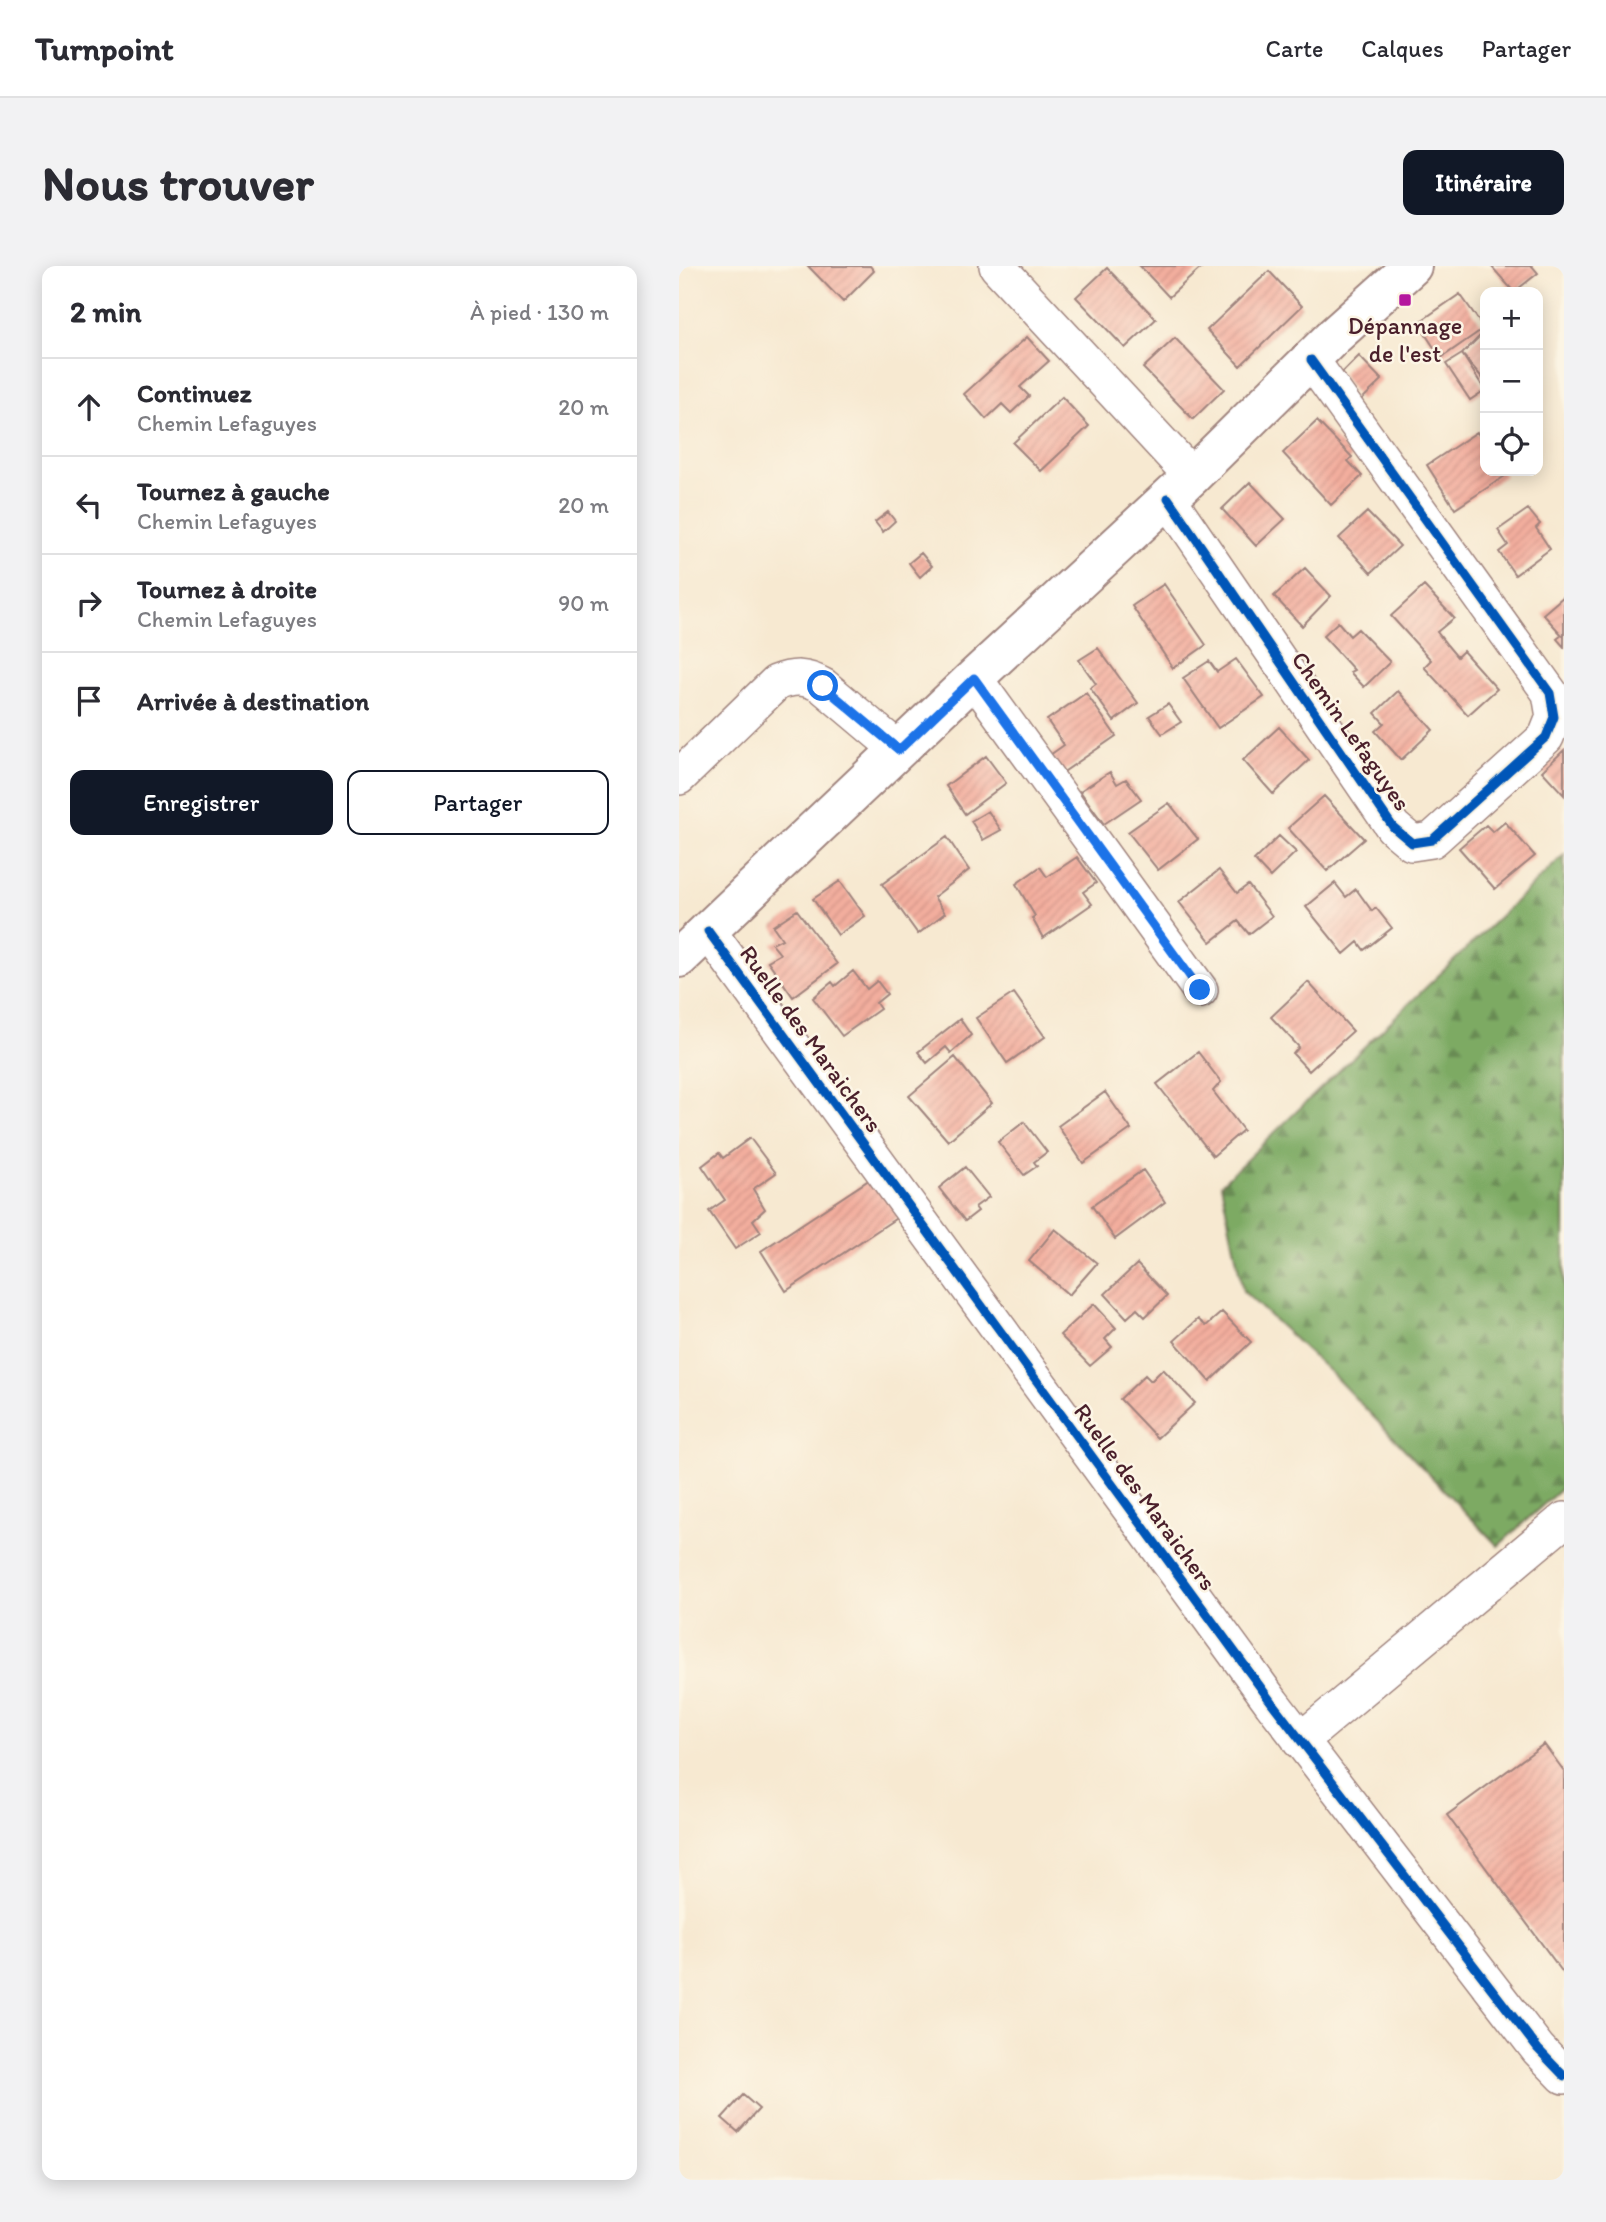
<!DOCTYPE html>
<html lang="fr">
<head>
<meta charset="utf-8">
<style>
	:root { --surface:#fff; --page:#f2f2f3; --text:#2b2b33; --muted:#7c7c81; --line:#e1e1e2; --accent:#111827 }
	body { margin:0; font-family:Itim,sans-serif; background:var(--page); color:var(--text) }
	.controls { position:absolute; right:21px; top:21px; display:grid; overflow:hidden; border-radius:14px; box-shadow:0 4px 18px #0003 }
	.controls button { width:63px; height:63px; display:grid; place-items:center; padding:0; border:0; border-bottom:2px solid var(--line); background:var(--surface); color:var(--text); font:35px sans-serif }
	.stop { position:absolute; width:21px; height:21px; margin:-16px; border:5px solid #1a73e8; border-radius:50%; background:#fff }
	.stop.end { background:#1a73e8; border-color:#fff; box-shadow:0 2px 7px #0008 }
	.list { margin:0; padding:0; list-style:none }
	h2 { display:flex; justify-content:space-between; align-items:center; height:91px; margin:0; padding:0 28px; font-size:30px }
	h2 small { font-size:23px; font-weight:400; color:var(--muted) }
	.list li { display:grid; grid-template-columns:46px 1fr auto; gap:21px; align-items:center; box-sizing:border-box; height:98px; padding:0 28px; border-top:2px solid var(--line) }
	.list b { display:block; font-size:26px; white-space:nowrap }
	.list p { margin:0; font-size:23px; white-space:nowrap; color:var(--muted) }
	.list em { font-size:23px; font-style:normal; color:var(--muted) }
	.actions { display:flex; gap:14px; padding:21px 28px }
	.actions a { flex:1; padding:16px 0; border:2px solid var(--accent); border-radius:14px; text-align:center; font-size:24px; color:var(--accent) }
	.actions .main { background:var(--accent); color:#fff }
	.icon { flex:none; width:38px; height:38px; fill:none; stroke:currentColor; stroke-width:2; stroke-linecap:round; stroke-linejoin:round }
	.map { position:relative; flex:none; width:885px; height:1914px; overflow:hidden; border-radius:14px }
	header { display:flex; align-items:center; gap:42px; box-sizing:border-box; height:98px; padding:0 35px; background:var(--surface); border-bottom:2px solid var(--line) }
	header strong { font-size:33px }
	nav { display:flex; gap:38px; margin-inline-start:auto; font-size:24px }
	.intro { display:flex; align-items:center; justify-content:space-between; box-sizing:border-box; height:168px; padding:0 42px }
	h1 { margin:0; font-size:49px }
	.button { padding:18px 32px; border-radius:14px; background:var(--accent); color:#fff; font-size:24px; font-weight:700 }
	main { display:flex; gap:42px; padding:0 42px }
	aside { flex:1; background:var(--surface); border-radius:14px; box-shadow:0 4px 18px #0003 }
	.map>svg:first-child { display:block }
</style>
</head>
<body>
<header>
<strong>Turnpoint</strong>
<nav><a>Carte</a><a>Calques</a><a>Partager</a></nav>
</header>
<div class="intro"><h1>Nous trouver</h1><a class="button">Itinéraire</a></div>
<main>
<aside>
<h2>2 min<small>À pied · 130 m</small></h2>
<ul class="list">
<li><svg class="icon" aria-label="ahead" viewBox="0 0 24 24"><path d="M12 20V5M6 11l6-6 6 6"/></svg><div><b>Continuez</b><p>Chemin Lefaguyes</p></div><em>20 m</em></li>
<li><svg class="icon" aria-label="left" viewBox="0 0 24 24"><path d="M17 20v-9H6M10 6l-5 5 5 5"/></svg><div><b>Tournez à gauche</b><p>Chemin Lefaguyes</p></div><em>20 m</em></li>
<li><svg class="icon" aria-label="right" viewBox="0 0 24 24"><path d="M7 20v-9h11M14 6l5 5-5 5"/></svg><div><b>Tournez à droite</b><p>Chemin Lefaguyes</p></div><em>90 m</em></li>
<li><svg class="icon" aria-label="arrive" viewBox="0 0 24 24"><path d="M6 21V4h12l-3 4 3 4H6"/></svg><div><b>Arrivée à destination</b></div></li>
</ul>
<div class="actions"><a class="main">Enregistrer</a><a>Partager</a></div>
</aside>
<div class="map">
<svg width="885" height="1914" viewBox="0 0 885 1914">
	<defs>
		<pattern id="forest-firs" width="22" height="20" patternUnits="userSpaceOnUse" patternTransform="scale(1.75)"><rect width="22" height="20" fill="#7daa64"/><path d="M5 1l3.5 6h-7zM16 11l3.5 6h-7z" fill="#688a53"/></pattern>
		<pattern id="building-hatch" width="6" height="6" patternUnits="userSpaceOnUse" patternTransform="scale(1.75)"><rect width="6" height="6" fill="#f3ae9e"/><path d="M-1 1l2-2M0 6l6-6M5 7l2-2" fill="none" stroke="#d29588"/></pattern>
	</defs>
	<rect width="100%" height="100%" fill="#fcf5e5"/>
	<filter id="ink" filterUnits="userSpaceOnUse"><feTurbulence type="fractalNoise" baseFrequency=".0143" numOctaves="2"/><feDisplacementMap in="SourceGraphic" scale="14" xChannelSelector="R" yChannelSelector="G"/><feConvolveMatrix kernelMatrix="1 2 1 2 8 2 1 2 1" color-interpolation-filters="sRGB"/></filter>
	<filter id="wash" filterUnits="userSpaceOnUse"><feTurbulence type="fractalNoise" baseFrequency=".00686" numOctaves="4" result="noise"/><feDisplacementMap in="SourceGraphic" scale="28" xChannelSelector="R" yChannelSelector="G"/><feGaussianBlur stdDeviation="1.57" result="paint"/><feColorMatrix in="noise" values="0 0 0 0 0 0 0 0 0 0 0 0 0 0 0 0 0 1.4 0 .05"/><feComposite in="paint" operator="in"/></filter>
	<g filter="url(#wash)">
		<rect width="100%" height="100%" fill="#f7e9d1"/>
		<path fill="url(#forest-firs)" stroke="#646448" stroke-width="2" d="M885,589V1220L819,1280L653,1108L564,1025L542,918Z"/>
		<g id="blocks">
			<path fill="url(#building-hatch)" d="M129,0H191L195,5L164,36Z
				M461,0H524L490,31Z
				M812,0H853L859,7L835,26Z
				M428,2L477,53L446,82L397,31Z
				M590,5L623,40L561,100L528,64Z
				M781,28L805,62L762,92L739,57Z
				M806,65V115L783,88Z
				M348,71L370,95L341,121L350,130L332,147L323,138L307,153L285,128Z
				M496,72L545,123L514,153L464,102Z
				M783,88L806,124L791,134L767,98Z
				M680,90L703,114L681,135L663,107Z
				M383,131L410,160L362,205L334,177Z
				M638,155L673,191L669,195L683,210L652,239L604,187Z
				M798,166L806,179V205H823L826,210L776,243L748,199Z
				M571,216L606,253L577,280L543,243Z
				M849,243L861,258L857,262L871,283L836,309L820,286L829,279L819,264Z
				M209,246L216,255L204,266L196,256Z
				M688,246L721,280L692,307L660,272Z
				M242,287L253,300L241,311L230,297Z
				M626,302L652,330L623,360L595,330Z
				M485,318L527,379L494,402L453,340Z
				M745,320L775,352L758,366L768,379L778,391L784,385L818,423L789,449L745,401L752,394L712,350Z
				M885,330V381L878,373L883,369L864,348Z
				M659,356L671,370L679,363L711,396L685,421L671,406L675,404L644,370Z
				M419,382L459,437L435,455L411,422L417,418L400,394Z
				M557,393L585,431L539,462L504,412L530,395L538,406Z
				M719,425L754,464L722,494L696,465L705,457L696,447Z
				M407,427L437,470L383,507L371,489L385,479L368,454Z
				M489,438L502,456L483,468L470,450Z
				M600,461L630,494L594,528L564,494Z
				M885,484V529L863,505Z
				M307,490L327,517L286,548L267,520Z
				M431,506L438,518L447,513L462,533L425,558L401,525Z
				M645,530L685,573L648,605L609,562Z
				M490,537L519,573L479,604L449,566Z
				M309,545L322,564L304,574L292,555Z
				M826,556L856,590L816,623L780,582L807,559L814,566Z
				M600,570L617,586L591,611L575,594Z
				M268,571L290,604L255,631L266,647L239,668L203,618Z
				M398,591L417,617L404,626L413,638L364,672L353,652L356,650L337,618L361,601L368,611Z
				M540,604L558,627L569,619L593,650L570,668L559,655L532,676L500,636Z
				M161,615L186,650L159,669L134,633Z
				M656,617L667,631L677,623L693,645L697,642L713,662L685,684L679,676L665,688L627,641Z
				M118,644L158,698L114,731L89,695L101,688L93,678L103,673L94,660Z
				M174,705L188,723L198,715L208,728L197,737L201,743L163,770L134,732L153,716L156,720Z
				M629,716L674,765L630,805L614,788L620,781L592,751Z
				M335,727L366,771L328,797L297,752Z
				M281,753L292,769L272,787L267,781L248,797L239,786Z
				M519,786L542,816L534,825L564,864L534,890L478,818Z
				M276,791L313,837L269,875L230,830Z
				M426,826L452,863L404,897L379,860Z
				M345,856L368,886L355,896L358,900L345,909L319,876Z
				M71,872L97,907L74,923L86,943L74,954L82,966L56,983L30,945L46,934L23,900L40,887L44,892Z
				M286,901L310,931L296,941L299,945L286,955L260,922Z
				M464,904L486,936L436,973L413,940Z
				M196,910L222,949L107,1025L82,985Z
				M376,963L418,997L390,1029L350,995Z
				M458,998L488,1030L466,1051L458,1043L448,1052L426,1028Z
				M415,1038L437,1062L426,1073L433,1081L411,1100L381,1069Z
				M543,1046L572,1076L531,1115L495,1075L519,1053L527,1060Z
				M484,1103L516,1137L478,1172L441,1133L466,1109L472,1115Z
				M865,1478L885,1505V1708L768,1549Z
				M64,1829L80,1843L59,1866L43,1852Z"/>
		</g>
	</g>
	<g filter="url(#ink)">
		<use href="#blocks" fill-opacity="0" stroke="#a0847e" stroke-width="2"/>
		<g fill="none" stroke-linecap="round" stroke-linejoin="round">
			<defs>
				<path id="street" d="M318,0L513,210
					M489,232L714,561L733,577L753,574L867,471L875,451L871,427L632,94
					M295,412L521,724
					M0,511L97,417C115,410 127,410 144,420L220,484
					M29,665L593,1437L859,1783L885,1810
					M621,1475L885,1254"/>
				<path id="secondary" d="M0,692L295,412L513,210L655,70L733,0"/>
			</defs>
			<use href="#street" stroke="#a0847e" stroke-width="38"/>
			<use href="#secondary" stroke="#a0847e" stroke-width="42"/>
			<use href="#street" stroke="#fff" stroke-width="35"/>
			<use href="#secondary" stroke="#fff" stroke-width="38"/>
			<defs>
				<path id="cycleway" d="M489,232L714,561L733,577L753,574L867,471L875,451L871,427L632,94
					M29,665L593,1437L859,1783L885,1810"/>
			</defs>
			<use href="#cycleway" stroke="#fcf5e5" stroke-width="13"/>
			<use href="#cycleway" stroke="#0057b8" stroke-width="9"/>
		</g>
	</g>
	<g fill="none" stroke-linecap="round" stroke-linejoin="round" filter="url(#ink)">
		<path stroke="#1a73e8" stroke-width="9" d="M144,420L220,484L295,412L521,724"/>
	</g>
	<rect fill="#b5179e" stroke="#fcf5e5" stroke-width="2.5" x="719" y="27" width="14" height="14" rx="3.5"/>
	<g text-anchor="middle" stroke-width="5" stroke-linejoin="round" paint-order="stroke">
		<g font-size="24" fill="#4a1f2b" stroke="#fcf5e5">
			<text x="726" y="68">Dépannage<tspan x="726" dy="28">de l'est</tspan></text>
		</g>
		<g font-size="24" fill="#4a1f2b" stroke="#fcf5e5">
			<text transform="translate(672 465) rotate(55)" y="8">Chemin Lefaguyes</text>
			<text transform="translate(132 773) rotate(54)" y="8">Ruelle des Maraichers</text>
			<text transform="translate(466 1231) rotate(54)" y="8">Ruelle des Maraichers</text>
		</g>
	</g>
</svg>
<div class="controls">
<button>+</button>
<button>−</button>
<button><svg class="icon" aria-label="locate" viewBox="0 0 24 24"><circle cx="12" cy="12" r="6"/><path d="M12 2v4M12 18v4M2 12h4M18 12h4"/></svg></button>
</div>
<div class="stop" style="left:144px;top:420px"></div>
<div class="stop end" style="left:521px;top:724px"></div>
</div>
</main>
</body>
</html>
